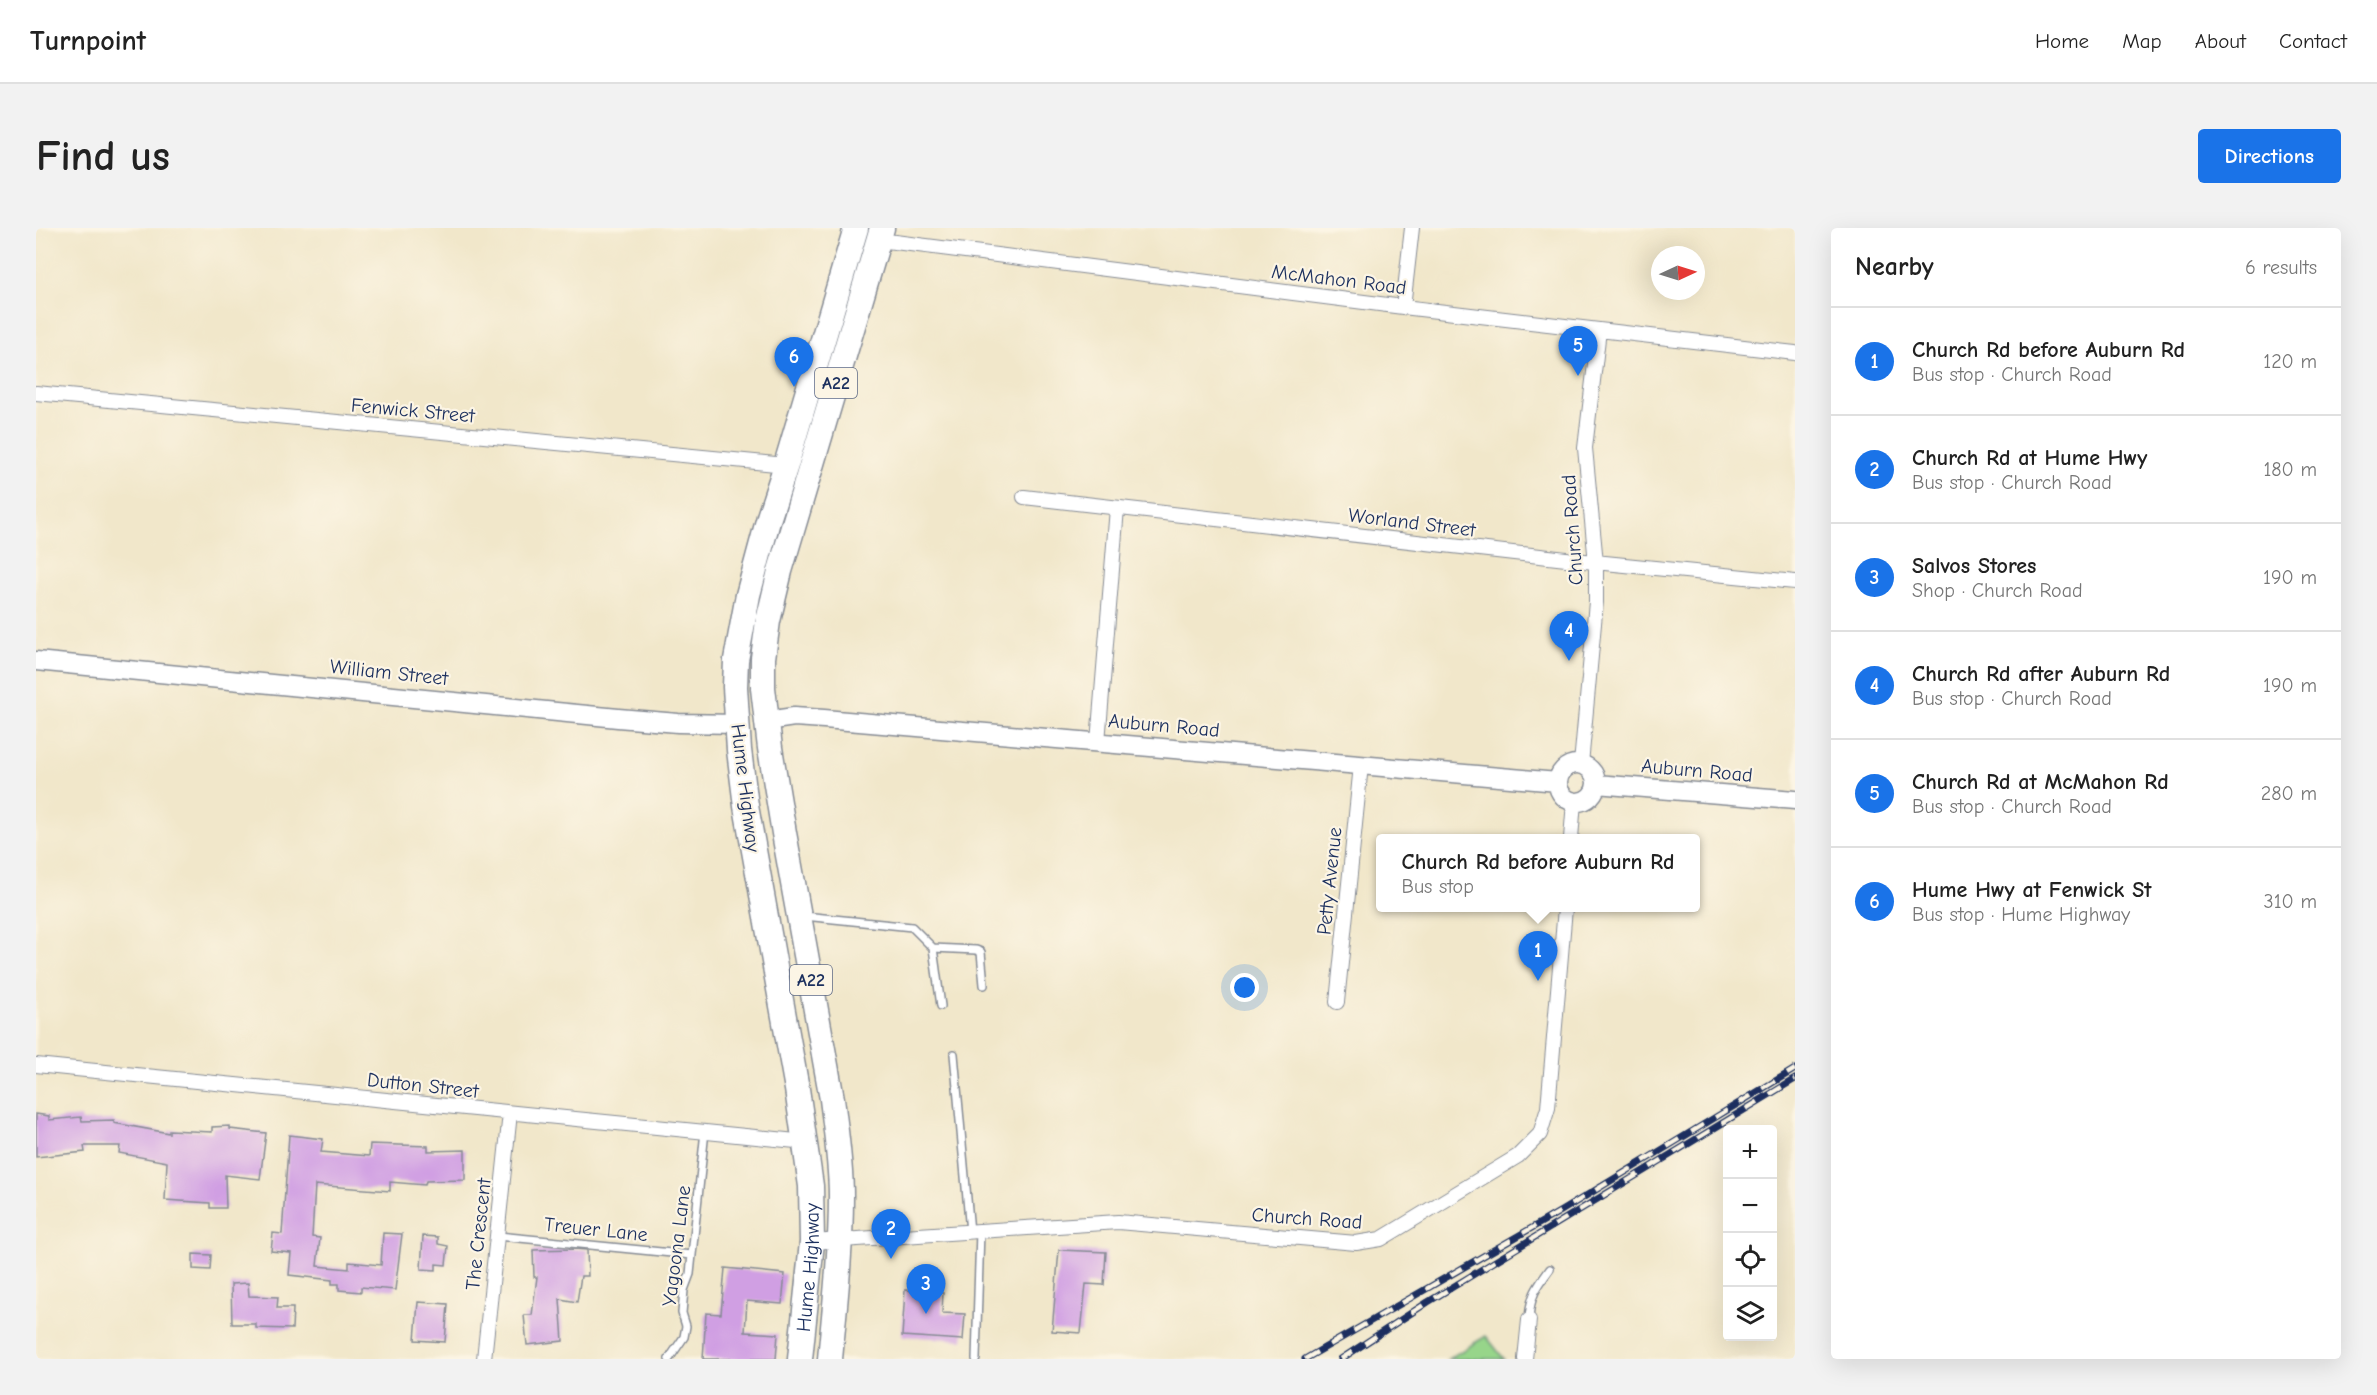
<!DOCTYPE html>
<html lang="en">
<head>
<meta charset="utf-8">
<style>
	:root { --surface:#fff; --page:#f2f2f2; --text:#222; --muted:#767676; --line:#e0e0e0; --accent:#1a73e8 }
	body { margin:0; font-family:"Comic Neue",sans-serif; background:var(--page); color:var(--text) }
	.controls { position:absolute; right:18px; bottom:18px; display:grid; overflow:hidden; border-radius:6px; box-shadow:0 6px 24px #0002 }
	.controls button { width:54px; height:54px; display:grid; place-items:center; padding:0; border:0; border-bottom:2px solid var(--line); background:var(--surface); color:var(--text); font:30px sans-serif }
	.compass { position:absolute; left:1615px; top:18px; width:54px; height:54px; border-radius:50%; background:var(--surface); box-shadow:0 6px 24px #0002; rotate:86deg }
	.you { position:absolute; left:1209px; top:760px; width:21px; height:21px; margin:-15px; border:4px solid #fff; border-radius:50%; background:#1a73e8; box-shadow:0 0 0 9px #1a73e833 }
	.badge { display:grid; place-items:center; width:39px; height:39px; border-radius:50%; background:var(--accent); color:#fff; font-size:20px; font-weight:700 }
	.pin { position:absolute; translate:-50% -50px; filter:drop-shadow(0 2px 3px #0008) }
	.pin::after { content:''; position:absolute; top:32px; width:21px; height:18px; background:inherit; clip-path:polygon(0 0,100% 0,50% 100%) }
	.popup { position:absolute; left:1340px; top:606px; width:324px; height:78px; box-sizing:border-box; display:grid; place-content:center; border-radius:6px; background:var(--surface); filter:drop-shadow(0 2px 4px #0005); font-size:20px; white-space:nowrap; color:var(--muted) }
	.popup b { font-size:22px; color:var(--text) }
	.popup::after { content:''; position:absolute; left:50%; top:100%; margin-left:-12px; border:12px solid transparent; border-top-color:var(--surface) }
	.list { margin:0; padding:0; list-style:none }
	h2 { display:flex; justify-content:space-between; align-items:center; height:78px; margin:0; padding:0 24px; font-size:26px }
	h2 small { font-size:20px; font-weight:400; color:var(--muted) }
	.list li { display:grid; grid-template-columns:39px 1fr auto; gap:18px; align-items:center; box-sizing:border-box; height:108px; padding:0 24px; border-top:2px solid var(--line) }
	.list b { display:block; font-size:22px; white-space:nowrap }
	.list p { margin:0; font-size:20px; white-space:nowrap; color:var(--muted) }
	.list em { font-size:20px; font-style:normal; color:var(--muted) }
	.icon { flex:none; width:33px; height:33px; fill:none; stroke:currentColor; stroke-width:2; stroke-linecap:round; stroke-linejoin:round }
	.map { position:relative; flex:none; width:1759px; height:1131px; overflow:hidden; border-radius:6px }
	header { display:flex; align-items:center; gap:36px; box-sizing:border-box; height:84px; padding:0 30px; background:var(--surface); border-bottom:2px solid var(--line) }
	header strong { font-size:28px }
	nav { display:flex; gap:33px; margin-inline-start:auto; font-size:21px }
	.intro { display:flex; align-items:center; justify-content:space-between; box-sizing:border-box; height:144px; padding:0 36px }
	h1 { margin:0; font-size:42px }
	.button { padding:15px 27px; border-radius:6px; background:var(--accent); color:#fff; font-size:21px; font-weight:700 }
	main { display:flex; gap:36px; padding:0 36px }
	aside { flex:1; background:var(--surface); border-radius:6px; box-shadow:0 6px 24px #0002 }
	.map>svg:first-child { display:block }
</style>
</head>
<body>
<header>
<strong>Turnpoint</strong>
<nav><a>Home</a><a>Map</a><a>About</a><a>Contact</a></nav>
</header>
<div class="intro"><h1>Find us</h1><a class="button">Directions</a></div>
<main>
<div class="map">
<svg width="1759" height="1131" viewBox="0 0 1759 1131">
	<rect width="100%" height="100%" fill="#fcf5e5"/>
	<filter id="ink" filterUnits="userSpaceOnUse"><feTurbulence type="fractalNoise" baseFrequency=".0167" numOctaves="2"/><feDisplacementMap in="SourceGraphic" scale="12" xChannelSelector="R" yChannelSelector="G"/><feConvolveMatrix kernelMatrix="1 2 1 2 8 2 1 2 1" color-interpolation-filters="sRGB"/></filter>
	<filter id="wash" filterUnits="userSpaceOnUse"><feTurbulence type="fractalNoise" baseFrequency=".008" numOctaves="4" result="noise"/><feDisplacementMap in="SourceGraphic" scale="24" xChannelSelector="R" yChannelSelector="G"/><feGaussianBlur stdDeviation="1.35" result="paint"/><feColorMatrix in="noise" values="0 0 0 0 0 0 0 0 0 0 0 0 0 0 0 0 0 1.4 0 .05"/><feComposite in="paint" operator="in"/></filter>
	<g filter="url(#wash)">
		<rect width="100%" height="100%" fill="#f1e7ca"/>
		<path fill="#97d58a" stroke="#598274" stroke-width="1.5" d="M1450,1108L1468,1131H1412Z"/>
		<g id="blocks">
			<path fill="#d09fe3" d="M0,886L13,888V892L45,889L46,893L78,892V895L133,905V902L176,904V899L194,898V901L230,905L224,951L189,947L190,980H174V975L129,972L131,934L83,925L84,918H48L49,924L0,929Z
				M253,907L287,911L285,924L333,928L334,916L392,918V923L429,922V952L390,953L389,957L354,954V963L279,957L276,1009L284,1010L281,1038L313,1041V1034L345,1037L347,1005L366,1006L359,1062L325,1059V1064L303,1062V1056H296V1052L253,1047L255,1025L235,1023L237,1005L246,1006Z
				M387,1008L402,1009V1016L412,1018L410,1037L400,1036V1042L385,1041Z
				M538,1021L551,1022L552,1048H545L541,1074L524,1071L527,1113L491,1117L488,1087H496L501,1049H498L497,1022Z
				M1023,1022L1070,1024L1068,1057L1050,1056L1045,1105L1016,1103Z
				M157,1026L175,1027L174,1042L157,1041Z
				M689,1040L749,1046L746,1076L711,1073L709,1104L742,1106L740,1131H667L670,1085L685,1086Z
				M212,1055L213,1068L242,1069L241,1080H257L256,1101L220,1100V1096H196L195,1056Z
				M869,1062L907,1065L906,1085L929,1086L927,1112L866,1108Z
				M382,1074L412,1076L409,1114L379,1112Z"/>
		</g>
	</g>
	<g filter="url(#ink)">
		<use href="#blocks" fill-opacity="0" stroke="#868b94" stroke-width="1.5"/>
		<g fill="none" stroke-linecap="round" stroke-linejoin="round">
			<defs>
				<path id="lane" d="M768,688L876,699L897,720L905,778
					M897,720L940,722L945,724L948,757
					M918,826L934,1004
					M462,1008L656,1027
					M1493,1092C1494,1068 1500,1060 1514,1041
					M633,1131L648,1109L650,1098L646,1085L648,1062L654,1046L669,903
					M940,1131L944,1003"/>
				<path id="street" d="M843,12L1367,79L1759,125
					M1367,79L1376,0
					M0,165L750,237
					M988,269L1539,332L1759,354
					M1062,514L1081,280
					M1545,536L1560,374V335L1549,220L1563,102
					M1535,610L1538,574
					M1301,774L1325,537
					M0,837L770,914
					M776,1014L1082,994L1320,1015L1345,1011L1482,928L1504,906L1512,880L1529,680
					M448,1131L474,885
					M1489,1131L1493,1092"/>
				<path id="secondary" d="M0,433L582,490L642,495L701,496
					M731,493L758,489L788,491L1522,554
					M1522 555a19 19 0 1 1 38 0a19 19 0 1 1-38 0Z
					M1560,556L1759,572"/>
				<g id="highway">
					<path id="s1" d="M764,1131L776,1014L775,958L761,861L710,578L703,522L699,459L700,432L712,367L733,289L750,237L820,0"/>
					<path d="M794,1131C799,1077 805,1023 805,968C805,936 800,903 796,871L748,605L734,520L727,460V430L732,393L744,343L846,0"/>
				</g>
			</defs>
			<use href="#lane" stroke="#868b94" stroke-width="10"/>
			<use href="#street" stroke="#868b94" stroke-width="16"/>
			<use href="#secondary" stroke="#868b94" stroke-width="21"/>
			<use href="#highway" stroke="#868b94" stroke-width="27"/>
			<use href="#lane" stroke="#fff" stroke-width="7"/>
			<use href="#street" stroke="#fff" stroke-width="14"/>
			<use href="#secondary" stroke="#fff" stroke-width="18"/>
			<use href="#highway" stroke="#fff" stroke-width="24"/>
			<defs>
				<path id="rail" d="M1269,1131L1525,983L1759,841
					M1305,1131L1392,1074L1759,851"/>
			</defs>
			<use href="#rail" stroke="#1b2f5e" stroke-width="7"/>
			<use href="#rail" stroke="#fcf5e5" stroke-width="4.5" stroke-dasharray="14" stroke-linecap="butt"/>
		</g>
	</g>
	<g text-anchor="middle" stroke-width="4.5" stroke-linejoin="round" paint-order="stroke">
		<g fill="#fcf5e5" stroke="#5e6a86" stroke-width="1.5">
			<rect x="779" y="140" width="42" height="30" rx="4.5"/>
			<rect x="754" y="737" width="42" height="30" rx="4.5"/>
		</g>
		<g font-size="18" font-weight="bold" fill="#1b2f5e">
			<text x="800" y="161">A22</text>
			<text x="775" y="758">A22</text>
		</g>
		<g font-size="20" fill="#1b2f5e" stroke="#fcf5e5">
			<text transform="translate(1303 51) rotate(7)" y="7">McMahon Road</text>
			<text transform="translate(377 182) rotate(5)" y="7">Fenwick Street</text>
			<text transform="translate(1376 294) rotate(7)" y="7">Worland Street</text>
			<text transform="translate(1536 302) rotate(-94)" y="7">Church Road</text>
			<text transform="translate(353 444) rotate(6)" y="7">William Street</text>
			<text transform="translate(1128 497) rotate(5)" y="7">Auburn Road</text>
			<text transform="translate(1661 542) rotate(5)" y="7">Auburn Road</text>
			<text transform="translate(710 560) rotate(83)" y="7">Hume Highway</text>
			<text transform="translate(1293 653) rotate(-84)" y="7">Petty Avenue</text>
			<text transform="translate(387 857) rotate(6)" y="7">Dutton Street</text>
			<text transform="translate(1271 990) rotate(4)" y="7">Church Road</text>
			<text transform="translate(560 1001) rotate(6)" y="7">Treuer Lane</text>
			<text transform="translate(442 1006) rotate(-84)" y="7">The Crescent</text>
			<text transform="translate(640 1018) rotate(-83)" y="7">Yagoona Lane</text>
			<text dy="7" stroke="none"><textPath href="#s1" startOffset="92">Hume Highway</textPath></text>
		</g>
	</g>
</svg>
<div class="controls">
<button>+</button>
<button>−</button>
<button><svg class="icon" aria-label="locate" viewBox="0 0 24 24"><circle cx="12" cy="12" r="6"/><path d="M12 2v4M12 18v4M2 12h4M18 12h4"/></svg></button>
<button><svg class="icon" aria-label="layers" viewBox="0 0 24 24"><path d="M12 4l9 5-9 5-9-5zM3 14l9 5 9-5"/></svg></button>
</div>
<svg class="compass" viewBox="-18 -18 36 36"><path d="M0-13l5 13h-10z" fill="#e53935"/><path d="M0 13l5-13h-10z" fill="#767676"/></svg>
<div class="you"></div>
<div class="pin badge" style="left:1502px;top:753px">1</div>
<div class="popup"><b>Church Rd before Auburn Rd</b>Bus stop</div>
<div class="pin badge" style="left:855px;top:1031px">2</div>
<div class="pin badge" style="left:890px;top:1086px">3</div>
<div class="pin badge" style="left:1533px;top:433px">4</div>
<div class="pin badge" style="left:1542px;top:148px">5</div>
<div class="pin badge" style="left:758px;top:159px">6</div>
</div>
<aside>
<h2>Nearby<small>6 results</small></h2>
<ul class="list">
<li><span class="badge">1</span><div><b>Church Rd before Auburn Rd</b><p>Bus stop · Church Road</p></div><em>120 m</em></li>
<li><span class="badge">2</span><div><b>Church Rd at Hume Hwy</b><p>Bus stop · Church Road</p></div><em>180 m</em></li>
<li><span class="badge">3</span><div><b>Salvos Stores</b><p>Shop · Church Road</p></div><em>190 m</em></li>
<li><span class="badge">4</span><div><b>Church Rd after Auburn Rd</b><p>Bus stop · Church Road</p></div><em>190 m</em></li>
<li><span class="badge">5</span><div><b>Church Rd at McMahon Rd</b><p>Bus stop · Church Road</p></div><em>280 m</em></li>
<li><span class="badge">6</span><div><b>Hume Hwy at Fenwick St</b><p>Bus stop · Hume Highway</p></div><em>310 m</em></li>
</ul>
</aside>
</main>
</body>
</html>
